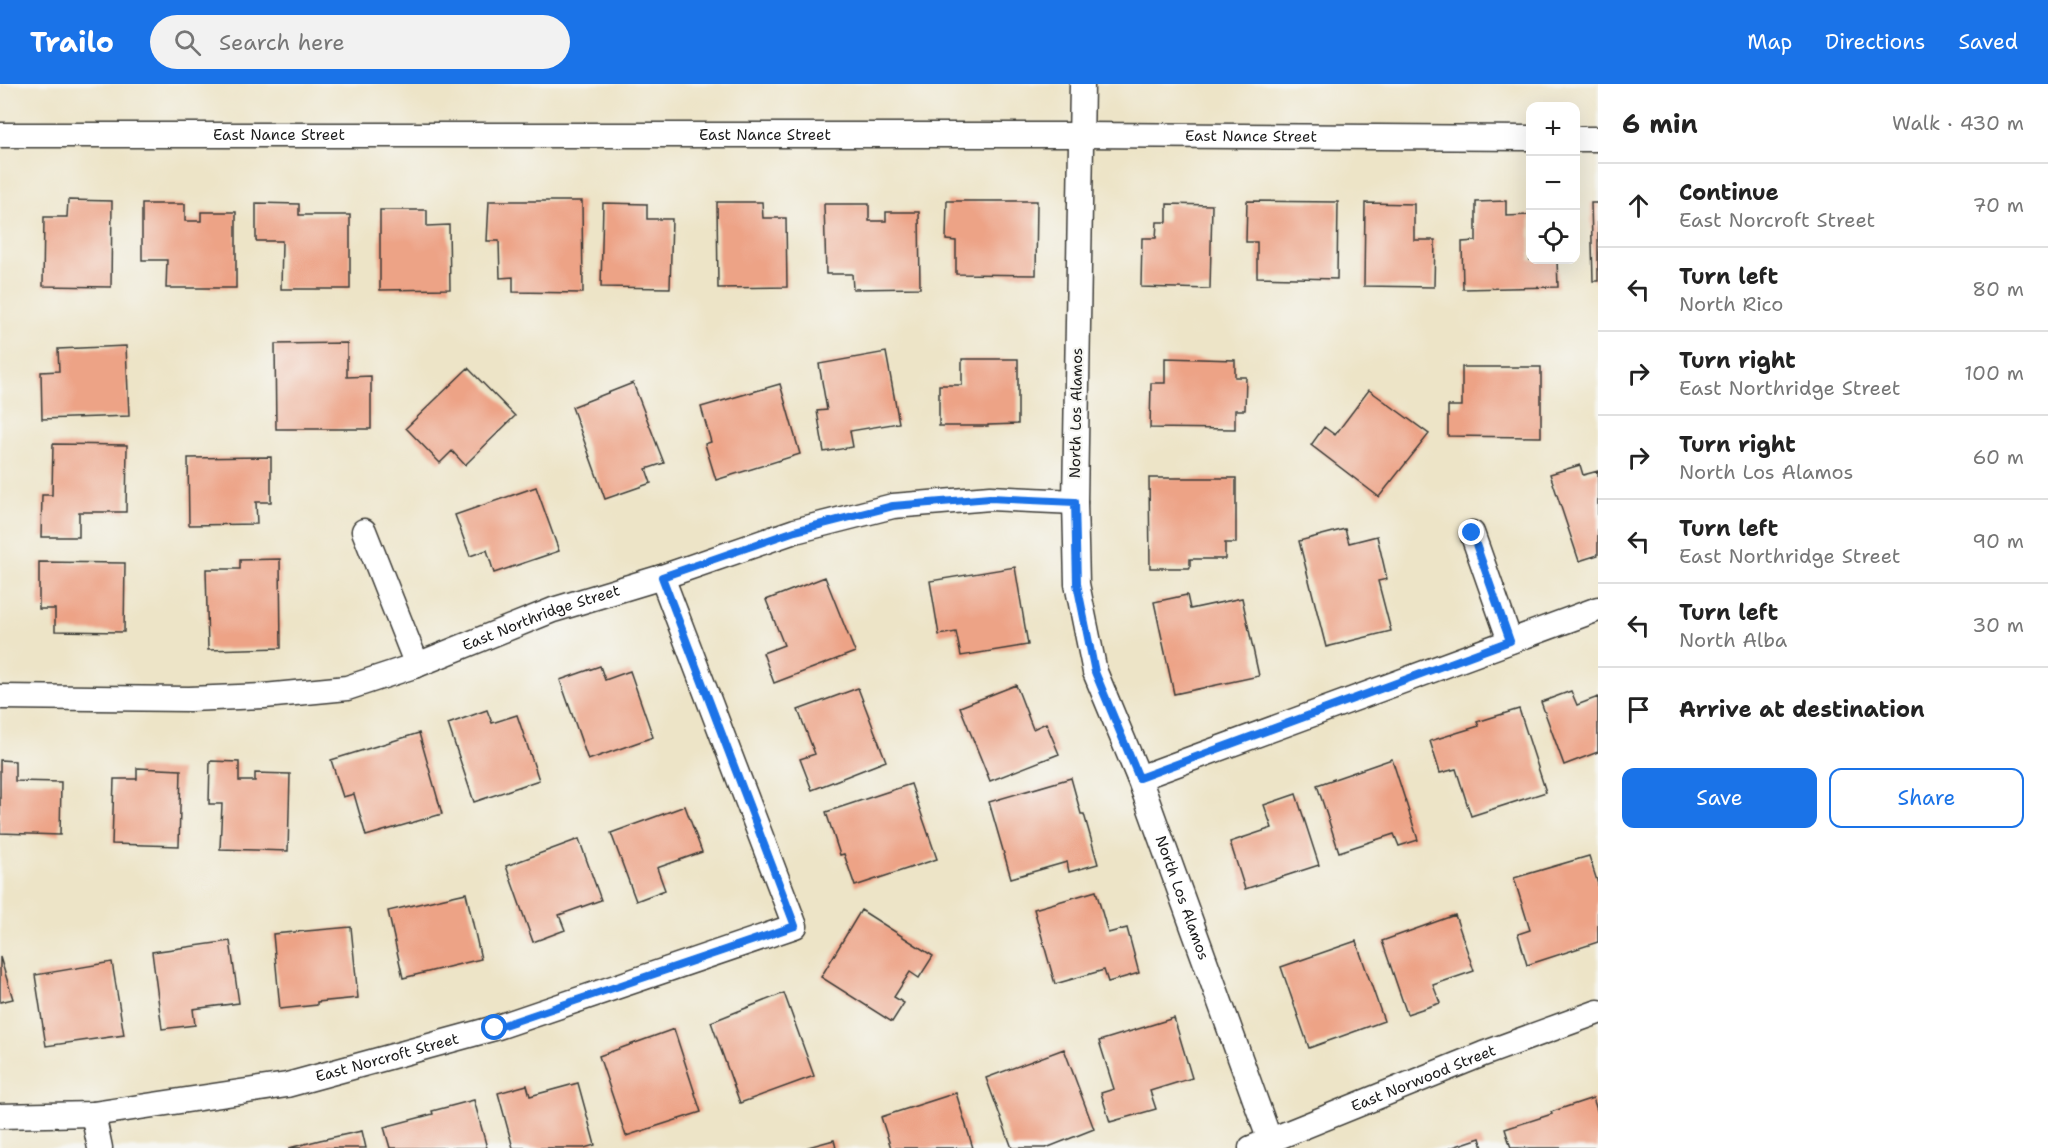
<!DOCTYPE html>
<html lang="en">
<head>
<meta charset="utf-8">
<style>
	:root { --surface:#fff; --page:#f2f2f2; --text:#222; --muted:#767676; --line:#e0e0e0; --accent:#1a73e8 }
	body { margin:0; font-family:"Shantell Sans",sans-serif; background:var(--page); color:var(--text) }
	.controls { position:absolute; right:18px; top:18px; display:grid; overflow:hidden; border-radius:12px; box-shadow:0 6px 24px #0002 }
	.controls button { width:54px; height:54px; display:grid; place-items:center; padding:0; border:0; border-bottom:2px solid var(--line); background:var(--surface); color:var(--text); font:30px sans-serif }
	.stop { position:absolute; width:18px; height:18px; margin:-14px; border:4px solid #1a73e8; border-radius:50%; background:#fff }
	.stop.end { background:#1a73e8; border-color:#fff; box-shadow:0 2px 6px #0008 }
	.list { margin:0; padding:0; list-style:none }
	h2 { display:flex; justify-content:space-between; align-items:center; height:78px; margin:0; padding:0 24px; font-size:26px }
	h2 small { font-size:20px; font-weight:400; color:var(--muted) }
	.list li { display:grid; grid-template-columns:39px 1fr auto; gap:18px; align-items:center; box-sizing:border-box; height:84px; padding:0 24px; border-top:2px solid var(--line) }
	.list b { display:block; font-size:22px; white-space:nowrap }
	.list p { margin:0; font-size:20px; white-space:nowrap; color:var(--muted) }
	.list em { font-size:20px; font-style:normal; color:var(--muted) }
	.actions { display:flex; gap:12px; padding:18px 24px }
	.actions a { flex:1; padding:14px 0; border:2px solid var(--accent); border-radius:12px; text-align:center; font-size:21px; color:var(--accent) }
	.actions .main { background:var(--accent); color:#fff }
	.icon { flex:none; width:33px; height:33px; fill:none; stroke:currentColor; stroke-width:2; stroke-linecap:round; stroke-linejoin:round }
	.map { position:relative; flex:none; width:1598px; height:1064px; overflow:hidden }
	header { display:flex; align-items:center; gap:36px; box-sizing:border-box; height:84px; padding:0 30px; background:var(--accent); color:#fff }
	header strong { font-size:28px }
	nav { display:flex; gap:33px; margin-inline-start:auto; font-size:21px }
	.search { width:420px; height:54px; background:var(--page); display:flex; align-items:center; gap:15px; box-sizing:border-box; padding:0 21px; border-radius:33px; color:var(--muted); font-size:22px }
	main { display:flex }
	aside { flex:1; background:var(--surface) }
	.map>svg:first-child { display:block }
</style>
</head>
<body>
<header>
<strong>Trailo</strong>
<div class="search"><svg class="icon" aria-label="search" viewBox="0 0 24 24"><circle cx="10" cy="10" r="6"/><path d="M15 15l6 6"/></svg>Search here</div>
<nav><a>Map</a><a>Directions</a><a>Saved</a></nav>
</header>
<main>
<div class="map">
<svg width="1598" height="1064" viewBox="0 0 1598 1064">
	<rect width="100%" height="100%" fill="#f6f6f2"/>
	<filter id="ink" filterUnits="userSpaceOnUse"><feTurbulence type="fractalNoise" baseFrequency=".0167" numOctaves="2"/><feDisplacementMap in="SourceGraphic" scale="12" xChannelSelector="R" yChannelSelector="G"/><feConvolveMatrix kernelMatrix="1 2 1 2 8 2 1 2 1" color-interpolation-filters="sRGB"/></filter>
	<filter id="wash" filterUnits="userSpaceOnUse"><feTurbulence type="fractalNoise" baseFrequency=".008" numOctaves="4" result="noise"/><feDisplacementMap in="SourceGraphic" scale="24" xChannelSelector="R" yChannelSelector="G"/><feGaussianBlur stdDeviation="1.35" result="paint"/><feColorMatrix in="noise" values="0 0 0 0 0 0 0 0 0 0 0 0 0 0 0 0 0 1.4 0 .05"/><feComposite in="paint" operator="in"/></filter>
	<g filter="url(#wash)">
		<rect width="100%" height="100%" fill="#ede4c7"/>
		<g id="blocks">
			<path fill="#eda386" d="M68,116L112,117L111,203L43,202L44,133H67Z
				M489,117H582L583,209L513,208V193L500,194L499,157H487Z
				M947,117H1037L1036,191L956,190V157L946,156Z
				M1247,117L1338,118L1337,195L1257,193V158H1246Z
				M1506,117V132L1530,131V176H1557L1558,203L1463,205L1462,158L1476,157V118Z
				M717,118H762L763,134H786L787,203L718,204Z
				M256,119L299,120V131H350V205H281L282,157H256Z
				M603,119L647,120V135H672L670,204L601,203Z
				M1365,119L1414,120V156H1435L1434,203L1364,202Z
				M1591,119H1598V197H1593Z
				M142,120H185V137H201V128H236V204H166L167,176H142Z
				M824,120H869V137H886V128H919L920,204L853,205L852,190H826Z
				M1167,120L1212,121L1210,205L1141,203L1142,154H1156L1157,138H1167Z
				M380,126H427V142L449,141L450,205L380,206Z
				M347,259V293L371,292V345H276L275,260Z
				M126,262L129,332L42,335L41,288L59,287L58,265Z
				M886,268L899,339L850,347L853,363L824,368L817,327L827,326L819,280Z
				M1165,274L1235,276V293H1246L1245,326H1235V345L1150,344L1151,299H1165Z
				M962,275H1018V340L988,341V342H939V301H962Z
				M1462,283H1541V353L1448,352V322H1462Z
				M468,284L515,332L465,381L452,367L440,379L406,344Z
				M633,299L664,379L646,385L651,399L605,415L572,323Z
				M780,300L800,370L716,396L705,360L711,358L701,323Z
				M1369,306L1429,350L1379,413L1311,361L1324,343L1335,351Z
				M53,360L127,361L126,428H79V453H41L42,411H52Z
				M271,373V418H256L257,440L189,441L188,374Z
				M1580,381L1583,391L1598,387V471L1579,477L1550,390Z
				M1149,394H1236V459H1225V475H1190V484H1150Z
				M536,403L559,467L494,489L487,466L470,472L455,431Z
				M1345,445L1349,459L1377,452L1387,495L1378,497L1391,547L1326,563L1299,457Z
				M280,475L281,564L208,566L206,485H240V476Z
				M39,478L125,479L124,548L55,547V525H39Z
				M1015,483L1028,561L961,572L956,548L939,551L930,497Z
				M825,493L855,568L774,599L763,569L784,561L766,516Z
				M1187,511L1190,525L1242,514L1259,592L1174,610L1154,518Z
				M600,582L605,596L630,587L653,653L588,676L560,596Z
				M1016,601L1033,645L1046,639L1059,670L990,697L960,623Z
				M858,604L886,677L812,706L800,675L815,670L798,626Z
				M1571,607L1577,621L1598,613V668L1564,681L1541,618Z
				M1519,625L1546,708L1471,732L1456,685L1440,689L1430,657L1479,642L1477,638Z
				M487,626L492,639L517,631L539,696L474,718L448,640Z
				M419,649L442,730L366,752L354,710L343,713L331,676Z
				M1392,675L1418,756L1399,762L1394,750L1339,768L1317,701Z
				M0,676L15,677V697L61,698L60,751L0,749Z
				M210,677L239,678V697H255V689L290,690L288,767L220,765L222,720H209Z
				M137,684L181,686L179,762L112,760L114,695H137Z
				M1071,694L1081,730H1084L1098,780L1069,788L1067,778L1011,794L989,718Z
				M911,700L937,775L855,802L844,770L840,771L826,728Z
				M1296,710L1319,781L1245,805L1230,758L1272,744L1264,721Z
				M685,722L702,768L657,784L665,806L636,817L611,749Z
				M579,755L601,816L559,831L565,846L533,858L506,782Z
				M1589,772L1598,800V858L1527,881L1518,850L1530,846L1514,794Z
				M1096,807L1108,849L1127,844L1139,889L1108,898L1104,886L1055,900L1034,825Z
				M466,809L481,875L403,894L388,827Z
				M861,826L933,872L919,894L910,888L894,913L904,919L892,938L821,893Z
				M1455,831L1474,887L1433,901L1440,919L1407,930L1382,857Z
				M351,843L358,914L317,918V921L280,925L273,850Z
				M230,857L239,919L193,925L195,941L162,945L152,868Z
				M1356,857L1384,937L1309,964L1281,883Z
				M0,873L13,915L0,918Z
				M112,878L124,951L46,962L35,891Z
				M784,909L814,992L740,1019L711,938Z
				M1174,934L1192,994L1150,1007L1156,1025L1110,1038L1101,1009L1114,1005L1099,957Z
				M674,945L701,1028L626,1052L599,972Z
				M1064,965L1094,1045L1046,1064H1012L986,994Z
				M578,999L595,1061L584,1064H513L498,1009L527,1001L530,1012Z
				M956,1009L973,1064H891L881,1033Z
				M1593,1014L1598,1029V1064H1511L1505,1045L1552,1030L1551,1028Z
				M474,1016L487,1064H390L384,1043L433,1030L432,1027Z
				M362,1047L366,1064H289L320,1056Z
				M1480,1054L1483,1064H1450Z
				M834,1056L836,1064H808V1063Z"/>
		</g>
	</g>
	<g filter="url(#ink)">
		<use href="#blocks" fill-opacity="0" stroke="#3b3a36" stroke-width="1.5"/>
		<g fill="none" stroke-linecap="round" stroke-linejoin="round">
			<defs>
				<g id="street">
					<path id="s1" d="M1082,0L1075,418L1077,500L1095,588L1139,694L1270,1057"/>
					<path id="s2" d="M0,51H1081L1530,54"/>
					<path d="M1576,55H1598"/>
					<path d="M364,447L417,581"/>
					<path d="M1472,449L1510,557"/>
					<path id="s3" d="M0,613L189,615L264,612L347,604L417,581L553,526L662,493L795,447L893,422L990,414L1075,418"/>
					<path d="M1139,694L1598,525"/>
					<path d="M93,1030L100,1064"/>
					<path id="s4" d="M0,1032L93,1030L287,1001L495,944L795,842L662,493"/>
					<path id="s5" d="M1251,1064L1483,970L1598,928"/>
				</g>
			</defs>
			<use href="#street" stroke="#3b3a36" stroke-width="27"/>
			<use href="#street" stroke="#fff" stroke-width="24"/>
		</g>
	</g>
	<g fill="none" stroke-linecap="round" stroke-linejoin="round" filter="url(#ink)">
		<path stroke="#1a73e8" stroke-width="8" d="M495,944L795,842L662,493L795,447L893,422L990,414L1075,418L1077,500L1095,588L1139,694L1510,557L1472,449"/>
	</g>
	<g text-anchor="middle" stroke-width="4.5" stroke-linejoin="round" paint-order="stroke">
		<g font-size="15" fill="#1c1c1c" stroke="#f6f6f2">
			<text dy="5" stroke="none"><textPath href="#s2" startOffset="279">East Nance Street</textPath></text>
			<text dy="5" stroke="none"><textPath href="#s2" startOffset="765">East Nance Street</textPath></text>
			<text dy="5" stroke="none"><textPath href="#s2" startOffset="1251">East Nance Street</textPath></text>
			<text transform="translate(1076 329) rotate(-89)" y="5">North Los Alamos</text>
			<text dy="5" stroke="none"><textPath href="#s3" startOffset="554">East Northridge Street</textPath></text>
			<text dy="5" stroke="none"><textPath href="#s1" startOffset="832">North Los Alamos</textPath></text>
			<text dy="5" stroke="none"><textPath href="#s4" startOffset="393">East Norcroft Street</textPath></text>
			<text dy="5" stroke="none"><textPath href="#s5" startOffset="186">East Norwood Street</textPath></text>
		</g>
	</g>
</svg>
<div class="controls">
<button>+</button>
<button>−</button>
<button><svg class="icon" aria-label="locate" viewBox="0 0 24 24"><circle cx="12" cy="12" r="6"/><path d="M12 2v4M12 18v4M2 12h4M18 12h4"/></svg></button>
</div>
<div class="stop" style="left:495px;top:944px"></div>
<div class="stop end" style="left:1472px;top:449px"></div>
</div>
<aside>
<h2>6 min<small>Walk · 430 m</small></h2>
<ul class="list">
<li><svg class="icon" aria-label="ahead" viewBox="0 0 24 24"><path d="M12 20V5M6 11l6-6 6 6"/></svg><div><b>Continue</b><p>East Norcroft Street</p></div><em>70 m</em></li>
<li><svg class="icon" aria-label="left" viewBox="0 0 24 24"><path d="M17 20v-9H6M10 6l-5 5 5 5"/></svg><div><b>Turn left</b><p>North Rico</p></div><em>80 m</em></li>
<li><svg class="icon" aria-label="right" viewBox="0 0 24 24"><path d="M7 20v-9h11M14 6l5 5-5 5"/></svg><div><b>Turn right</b><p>East Northridge Street</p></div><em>100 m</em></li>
<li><svg class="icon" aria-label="right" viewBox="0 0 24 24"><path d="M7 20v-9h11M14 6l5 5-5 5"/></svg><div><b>Turn right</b><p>North Los Alamos</p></div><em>60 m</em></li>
<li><svg class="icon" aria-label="left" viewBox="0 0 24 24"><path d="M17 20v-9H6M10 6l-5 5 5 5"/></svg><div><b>Turn left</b><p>East Northridge Street</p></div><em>90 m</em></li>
<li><svg class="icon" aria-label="left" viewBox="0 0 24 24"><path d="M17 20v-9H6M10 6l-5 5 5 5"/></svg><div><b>Turn left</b><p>North Alba</p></div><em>30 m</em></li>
<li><svg class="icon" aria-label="arrive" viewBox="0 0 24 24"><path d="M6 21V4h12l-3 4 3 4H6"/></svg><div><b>Arrive at destination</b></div></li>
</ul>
<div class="actions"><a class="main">Save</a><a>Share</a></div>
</aside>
</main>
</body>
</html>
